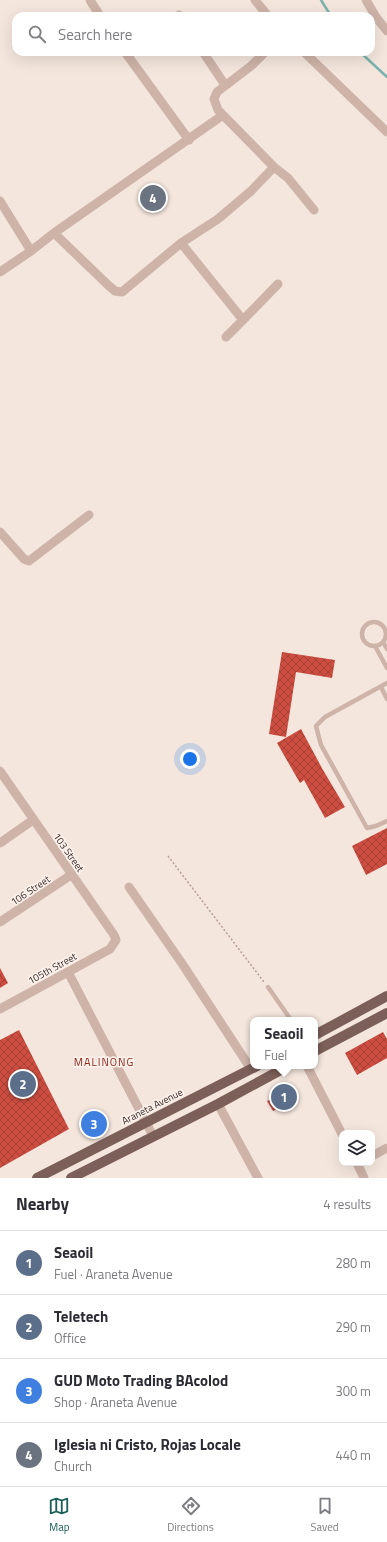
<!DOCTYPE html>
<html lang="en">
<head>
<meta charset="utf-8">
<style>
	:root { --surface:#fff; --page:#f2f2f3; --text:#2b2b33; --muted:#7c7c81; --line:#e1e1e2; --accent:#1b5e58 }
	body { margin:0; font-family:"Titillium Web",sans-serif; background:var(--page); color:var(--text) }
	.controls { position:absolute; right:12px; bottom:12px; display:grid; overflow:hidden; border-radius:8px; box-shadow:0 4px 16px #0002 }
	.controls button { width:36px; height:36px; display:grid; place-items:center; padding:0; border:0; border-bottom:1px solid var(--line); background:var(--surface); color:var(--text); font:20px sans-serif }
	.you { position:absolute; left:190px; top:759px; width:14px; height:14px; margin:-10px; border:3px solid #fff; border-radius:50%; background:#1a73e8; box-shadow:0 0 0 6px #1a73e833 }
	.badge { display:grid; place-items:center; width:26px; height:26px; border-radius:50%; background:var(--accent); color:#fff; font-size:13px; font-weight:700 }
	.pin { position:absolute; translate:-50% -50%; border:2px solid #fff; box-shadow:0 1px 4px #0006 }
	.popup { position:absolute; left:250px; top:1017px; width:68px; height:52px; box-sizing:border-box; display:grid; place-content:center; border-radius:8px; background:var(--surface); filter:drop-shadow(0 1px 3px #0005); font-size:13px; white-space:nowrap; color:var(--muted) }
	.popup b { font-size:15px; color:var(--text) }
	.popup::after { content:''; position:absolute; left:50%; top:100%; margin-left:-8px; border:8px solid transparent; border-top-color:var(--surface) }
	.list { margin:0; padding:0; list-style:none }
	h2 { display:flex; justify-content:space-between; align-items:center; height:52px; margin:0; padding:0 16px; font-size:17px }
	h2 small { font-size:13px; font-weight:400; color:var(--muted) }
	.list li { display:grid; grid-template-columns:26px 1fr auto; gap:12px; align-items:center; box-sizing:border-box; height:64px; padding:0 16px; border-top:1px solid var(--line) }
	.list b { display:block; font-size:15px; white-space:nowrap }
	.list p { margin:0; font-size:13px; white-space:nowrap; color:var(--muted) }
	.list em { font-size:13px; font-style:normal; color:var(--muted) }
	.icon { flex:none; width:22px; height:22px; fill:none; stroke:currentColor; stroke-width:2; stroke-linecap:round; stroke-linejoin:round }
	.map { position:relative; flex:none; width:387px; height:1178px; overflow:hidden }
	.search { position:absolute; background:var(--surface); box-shadow:0 4px 16px #0002; left:12px; right:12px; top:12px; height:44px; display:flex; align-items:center; gap:10px; box-sizing:border-box; padding:0 14px; border-radius:12px; color:var(--muted); font-size:15px }
	.sheet { height:308px; background:var(--surface) }
	nav { display:flex; justify-content:space-around; align-items:center; box-sizing:border-box; height:56px; border-top:1px solid var(--line); background:var(--surface); font-size:11px; color:var(--muted) }
	nav a { display:grid; justify-items:center; gap:2px }
	nav .on { color:var(--accent) }
	.map>svg:first-child { display:block }
</style>
</head>
<body>
<div class="map">
<svg width="387" height="1178" viewBox="0 0 387 1178">
	<defs>
		<pattern id="building-cross-hatch" width="8" height="8" patternUnits="userSpaceOnUse"><rect width="8" height="8" fill="#cd4e41"/><path d="M0 0l8 8M0 8l8-8" fill="none" stroke="#a74136"/></pattern>
	</defs>
	<rect width="100%" height="100%" fill="#f4e6dd"/>
	<g fill="none" stroke-linecap="round" stroke-linejoin="round">
		<path stroke="#7ab3ad" stroke-width="2.5" d="M321,0L331,16
			M360,52L387,77"/>
	</g>
	<path fill="url(#building-cross-hatch)" d="M282,652L335,660L332,678L296,672L286,737L269,734Z
		M301,729L323,770L345,807L325,818L304,780L300,783L277,743Z
		M387,828V864L366,875L352,846Z
		M0,968L8,983L0,988Z
		M19,1030L69,1129L0,1168V1040Z
		M383,1032L387,1039V1058L357,1075L345,1053Z
		M285,1084L294,1100L273,1111L267,1101L278,1096L274,1090Z"/>
	<g fill="none" stroke-linecap="round" stroke-linejoin="round">
		<path stroke="#b99d92" stroke-width="1.5" stroke-dasharray="2 2" stroke-linecap="butt" d="M168,856L264,982"/>
		<path stroke="#cdb3a8" stroke-width="4.5" d="M362 634a12 12 0 1 1 24 0a12 12 0 1 1-24 0Z
			M383,642L387,649
			M375,646L387,668
			M387,683L325,717L316,726L321,745L367,828L376,826L387,821
			M381,687L387,699
			M268,987L291,1020"/>
		<path stroke="#cdb3a8" stroke-width="9" d="M90,0L100,16
			M255,0L268,16
			M366,0L376,17L387,31
			M179,15V16
			M125,52L189,140
			M203,52L225,85
			M265,52L251,66L217,92L214,99L218,110L274,167L288,178L314,210
			M304,52L387,132
			M0,201L31,251
			M54,233L108,285L115,291L122,292L181,243L218,219L251,191L274,167
			M181,243L243,320L278,284
			M0,272L31,251L54,233L223,115
			M226,337L243,320
			M0,532L24,559L29,561L89,515
			M0,771L114,935L116,940L110,949L0,1009
			M0,843L33,820
			M129,887L183,965L251,1069
			M0,922L71,875
			M68,972L153,1136
			M307,1066L342,1134
			M218,1104L258,1178
			M372,1156L387,1148
			M357,1163L364,1178"/>
		<path stroke="#7c5f59" stroke-width="10" d="M315,1035L387,996
			M315,1051L387,1013
			M37,1178L257,1066
			M71,1178L218,1104L288,1066"/>
	</g>
	<g text-anchor="middle" stroke-width="3.5" stroke-linejoin="round" paint-order="stroke">
		<g font-size="10" fill="#392b28" stroke="#fbf0ea">
			<text transform="translate(69 852) rotate(55)" y="4">103 Street</text>
			<text transform="translate(30 890) rotate(-34)" y="4">106 Street</text>
			<text transform="translate(52 968) rotate(-29)" y="4">105th Street</text>
			<text transform="translate(152 1106) rotate(-27)" y="4">Araneta Avenue</text>
		</g>
		<g font-size="11" letter-spacing="1" fill="#8e261c" stroke="#fbf0ea">
			<text x="104" y="1066">MALINONG</text>
		</g>
	</g>
</svg>
<div class="controls">
<button><svg class="icon" aria-label="layers" viewBox="0 0 24 24"><path d="M12 4l9 5-9 5-9-5zM3 14l9 5 9-5"/></svg></button>
</div>
<div class="you"></div>
<div class="pin badge" style="left:284px;top:1097px;background:#5c6f8a">1</div>
<div class="popup"><b>Seaoil</b>Fuel</div>
<div class="pin badge" style="left:23px;top:1084px;background:#5c6f8a">2</div>
<div class="pin badge" style="left:94px;top:1124px;background:#3f7fe0">3</div>
<div class="pin badge" style="left:153px;top:198px;background:#6b7280">4</div>
<div class="search"><svg class="icon" aria-label="search" viewBox="0 0 24 24"><circle cx="10" cy="10" r="6"/><path d="M15 15l6 6"/></svg>Search here</div>
</div>
<section class="sheet">
<h2>Nearby<small>4 results</small></h2>
<ul class="list">
<li><span class="badge" style="background:#5c6f8a">1</span><div><b>Seaoil</b><p>Fuel · Araneta Avenue</p></div><em>280 m</em></li>
<li><span class="badge" style="background:#5c6f8a">2</span><div><b>Teletech</b><p>Office</p></div><em>290 m</em></li>
<li><span class="badge" style="background:#3f7fe0">3</span><div><b>GUD Moto Trading BAcolod</b><p>Shop · Araneta Avenue</p></div><em>300 m</em></li>
<li><span class="badge" style="background:#6b7280">4</span><div><b>Iglesia ni Cristo, Rojas Locale</b><p>Church</p></div><em>440 m</em></li>
</ul>
</section>
<nav>
<a class="on"><svg class="icon" aria-label="map" viewBox="0 0 24 24"><path d="M3 6l6-2 6 2 6-2v14l-6 2-6-2-6 2zM9 4v14M15 6v14"/></svg>Map</a>
<a><svg class="icon" aria-label="directions" viewBox="0 0 24 24"><path d="M12 3l9 9-9 9-9-9zM9 14v-3h6M13 9l2 2-2 2"/></svg>Directions</a>
<a><svg class="icon" aria-label="saved" viewBox="0 0 24 24"><path d="M7 4h10v16l-5-4-5 4z"/></svg>Saved</a>
</nav>
</body>
</html>
